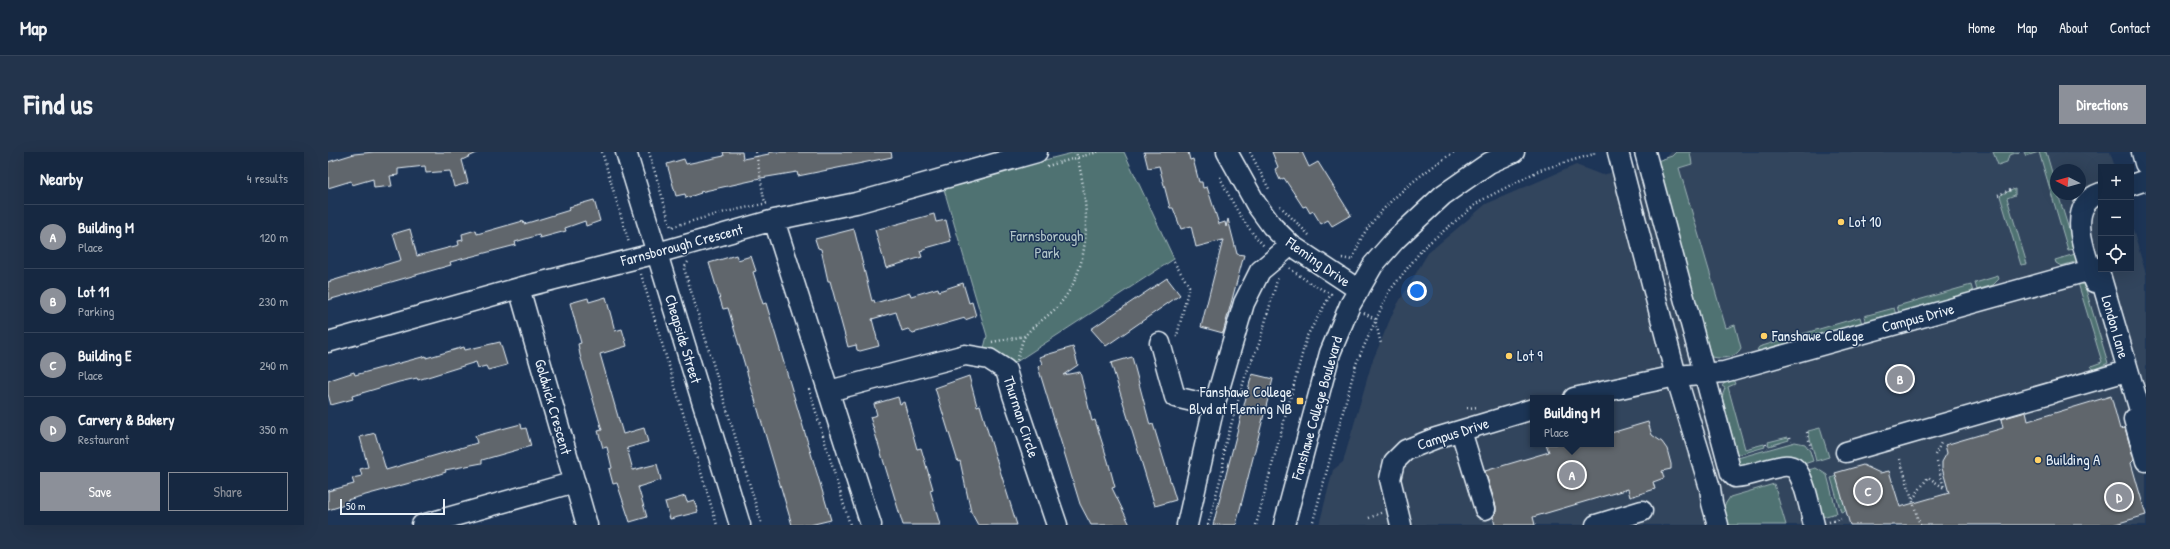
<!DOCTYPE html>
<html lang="en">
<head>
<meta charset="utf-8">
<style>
	:root { --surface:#162841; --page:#23344c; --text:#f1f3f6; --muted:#9ea6b1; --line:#35445a; --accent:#8c9099 }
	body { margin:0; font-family:"Patrick Hand",sans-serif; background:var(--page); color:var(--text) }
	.controls { position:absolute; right:12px; top:12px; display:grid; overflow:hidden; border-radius:0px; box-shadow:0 4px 16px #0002 }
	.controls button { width:36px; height:36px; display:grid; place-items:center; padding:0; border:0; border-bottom:1px solid var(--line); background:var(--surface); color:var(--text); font:20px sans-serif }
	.compass { position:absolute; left:1722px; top:12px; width:36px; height:36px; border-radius:50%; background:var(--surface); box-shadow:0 4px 16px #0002; rotate:275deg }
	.scale { position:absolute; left:12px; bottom:10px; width:105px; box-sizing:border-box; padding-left:4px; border:2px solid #e8f1f8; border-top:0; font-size:11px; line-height:14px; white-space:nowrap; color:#e8f1f8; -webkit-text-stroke:3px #1d3557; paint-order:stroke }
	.you { position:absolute; left:1089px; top:139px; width:14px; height:14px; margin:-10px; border:3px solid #fff; border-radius:50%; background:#1a73e8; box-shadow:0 0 0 6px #1a73e833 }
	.badge { display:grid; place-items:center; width:26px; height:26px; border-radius:50%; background:var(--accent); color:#fff; font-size:13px; font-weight:700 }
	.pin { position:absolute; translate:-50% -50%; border:2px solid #fff; box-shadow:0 1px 4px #0006 }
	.popup { position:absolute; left:1202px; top:243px; width:84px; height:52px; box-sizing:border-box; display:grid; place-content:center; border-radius:0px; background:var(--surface); filter:drop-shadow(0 1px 3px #0005); font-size:13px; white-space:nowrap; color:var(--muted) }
	.popup b { font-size:15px; color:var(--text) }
	.popup::after { content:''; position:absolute; left:50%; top:100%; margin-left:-8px; border:8px solid transparent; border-top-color:var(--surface) }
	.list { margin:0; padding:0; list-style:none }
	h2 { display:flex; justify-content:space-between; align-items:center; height:52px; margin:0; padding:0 16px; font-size:17px }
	h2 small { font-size:13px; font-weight:400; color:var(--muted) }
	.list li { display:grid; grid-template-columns:26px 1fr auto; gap:12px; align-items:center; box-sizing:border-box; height:64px; padding:0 16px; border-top:1px solid var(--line) }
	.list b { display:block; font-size:15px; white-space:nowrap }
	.list p { margin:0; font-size:13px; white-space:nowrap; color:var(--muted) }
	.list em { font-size:13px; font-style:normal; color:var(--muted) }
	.actions { display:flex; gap:8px; padding:12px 16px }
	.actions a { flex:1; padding:9px 0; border:1px solid var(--accent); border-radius:0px; text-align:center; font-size:14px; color:var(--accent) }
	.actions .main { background:var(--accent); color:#fff }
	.icon { flex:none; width:22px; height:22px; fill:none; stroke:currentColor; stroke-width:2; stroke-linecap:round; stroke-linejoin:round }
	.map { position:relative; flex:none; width:1818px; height:373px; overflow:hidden; border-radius:0px }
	header { display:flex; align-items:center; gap:24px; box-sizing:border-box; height:56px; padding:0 20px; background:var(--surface); border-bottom:1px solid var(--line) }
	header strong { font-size:19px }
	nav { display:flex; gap:22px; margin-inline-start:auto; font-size:14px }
	.intro { display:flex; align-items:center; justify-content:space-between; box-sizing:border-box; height:96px; padding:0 24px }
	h1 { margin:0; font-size:28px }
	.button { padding:10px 18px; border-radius:0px; background:var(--accent); color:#fff; font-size:14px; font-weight:700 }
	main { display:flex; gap:24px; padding:0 24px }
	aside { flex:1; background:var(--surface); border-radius:0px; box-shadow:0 4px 16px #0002 }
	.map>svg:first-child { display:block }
</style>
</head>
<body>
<header>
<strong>Map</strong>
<nav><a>Home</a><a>Map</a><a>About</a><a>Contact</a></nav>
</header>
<div class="intro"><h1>Find us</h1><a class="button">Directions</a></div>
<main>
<aside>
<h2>Nearby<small>4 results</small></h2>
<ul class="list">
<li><span class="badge">A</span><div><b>Building M</b><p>Place</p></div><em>120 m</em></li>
<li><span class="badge">B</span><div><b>Lot 11</b><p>Parking</p></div><em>230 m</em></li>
<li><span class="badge">C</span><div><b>Building E</b><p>Place</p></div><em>240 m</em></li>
<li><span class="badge">D</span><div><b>Carvery &amp; Bakery</b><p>Restaurant</p></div><em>350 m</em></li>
</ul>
<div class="actions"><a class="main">Save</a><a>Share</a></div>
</aside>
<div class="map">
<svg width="1818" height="373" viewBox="0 0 1818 373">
	<rect width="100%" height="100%" fill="#1d3557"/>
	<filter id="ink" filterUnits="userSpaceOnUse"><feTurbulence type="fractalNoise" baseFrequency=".025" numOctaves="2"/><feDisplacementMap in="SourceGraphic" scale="8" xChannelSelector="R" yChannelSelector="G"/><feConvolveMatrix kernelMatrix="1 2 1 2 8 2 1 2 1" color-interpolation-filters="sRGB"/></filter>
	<g filter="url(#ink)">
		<path fill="#31445d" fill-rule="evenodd" d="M1343,0H1782L1787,15H1773V117H1803V71L1818,122V373H991L1005,318L1015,310L1044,210L1066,158L1100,101L1158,52L1248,13L1274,23L1337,7ZM1728,18H1752V42H1728ZM1205,246H1283V292H1205Z"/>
		<path fill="#4f7272" stroke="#9cb2b5" d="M748,0H796L846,107L682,214L656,196L659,184L615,34Z
			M1348,0H1362L1364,12L1351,16L1398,176L1407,173L1413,196C1407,207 1394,207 1383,205L1329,9L1344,4Z
			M1665,0H1692L1681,3L1679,10L1670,13Z
			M1696,0H1718L1728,34V42H1730L1747,97L1740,98L1711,0L1698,4Z
			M1687,37V43L1679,46L1699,112L1693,113L1672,44L1674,42Z
			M1747,102L1750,109L1733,114L1728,111L1727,108Z
			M1670,124L1671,127L1665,133L1649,138L1647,131Z
			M1755,128L1780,211L1766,218L1763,214L1774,210L1750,131Z
			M1643,133L1645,140L1571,161L1569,154Z
			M1566,156L1568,163L1538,171L1536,164Z
			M1532,165L1534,172L1466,192L1464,185Z
			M1460,186L1462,193L1437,200L1429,198L1431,195Z
			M1405,227L1407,232L1400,235L1417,297L1436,292L1437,295L1409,303L1394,245L1397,236L1394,234L1398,229Z
			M1492,276L1501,305L1488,309L1480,279Z
			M1460,285L1461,288L1441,294L1440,290Z
			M1467,290L1477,292L1482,299L1485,309L1476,312L1412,318L1406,307Z
			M1488,316L1499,323L1509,361L1494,365L1480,318Z
			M1508,324L1518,358L1513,360L1503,326Z
			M1446,332L1458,373H1400L1396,354L1402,345Z"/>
		<path fill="#61666c" stroke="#e8f1f8" d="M46,0H151L134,8L140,31L126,35L122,19L98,21L97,14L70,17V23L62,24L64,34L46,36L45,27L24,33L23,29L0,36V10L26,2Z
			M395,0H414L415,7L441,2V0H563L564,5L470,24L469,20L427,27V28L372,40L373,41L358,46L357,42L348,44L339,12L356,7L358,12L396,4Z
			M816,0H860L862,8L865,7L871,30H874L875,36L879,35L891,72L897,70L898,75L900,67L909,102L916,103L895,181L873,175L895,88L868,95L863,74L853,77L845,56H842L831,14L820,16Z
			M944,0H974L981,15L990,10L1023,63L1004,74L1000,68L993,72L985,59L982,61L978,54L975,55L956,26L952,28L947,17L950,15Z
			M266,48L272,69L258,74L257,69L237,76L238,79L212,86L211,83L187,90L188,93L122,110L123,113L0,148V130L73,108L65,82L82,77L89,104L131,93L130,89L135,88L134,82L148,78L149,82L195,69L196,72L242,58L241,55Z
			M606,62L608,70L618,68L623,89L598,96L599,97L592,99L594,105L558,116L547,78Z
			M526,77L544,149L546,148L547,151L582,141L583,144L610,136L611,139L635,131L641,151L644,150L648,164L637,168V166L585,181L580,177L574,179L568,160L544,167L551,194L532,199L529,198L528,193L520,195L502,129H500L493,97L490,96L487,87Z
			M408,103L410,108L423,104L428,119L425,120L435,152L438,151L503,368L482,373H464L400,156L395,157L381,111Z
			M839,126L852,143L778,194L763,177Z
			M278,145L287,179L294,177L299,194L272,202L295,282L316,276L320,290L299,296L305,318L329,312L333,328L310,335L319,365L302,370L289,331L285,332L281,317L284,316L279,295L275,296L270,279L274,278L252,203L250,192L253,191L242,151L260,146L261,150Z
			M172,190L179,213L160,218L158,214L150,216L148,210L90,228L89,226L71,230L24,244L25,247L3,253L0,242V229L5,227L26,220L27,223L98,204V206L136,195L137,198Z
			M745,195L750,213L735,223L752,220L764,269L767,268L780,309L787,335L784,336L802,373H763L752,352L710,215L714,211L711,205Z
			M804,205L822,273L825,272L848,348L827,354L783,211Z
			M924,222L945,227L908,373H885Z
			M641,224L649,254L652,253L659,277L689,373H650L643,360L632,309L630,310L607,236Z
			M1783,244L1792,277L1797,276L1806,308L1803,311L1818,363L1784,373H1522L1507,321L1535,313L1552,321L1561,319L1572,355L1621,341L1614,316V310L1619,301L1617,293L1675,276L1673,267L1698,260L1700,269Z
			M570,245L572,252L576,250L589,297L593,296L605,337L602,338L612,373H575L542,265L549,263L546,252Z
			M1320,270L1324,283L1334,290L1339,297L1343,312V317L1334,319L1336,326L1325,330L1327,337L1302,345L1300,337L1205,365L1207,373H1167L1165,365L1168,360V354L1157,319L1221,300L1218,292H1283V281Z
			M193,272L194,277L198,276L203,294L154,308V311L117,318L118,320L93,328L19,348L20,352L0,358V339L26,332L24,326L34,324L32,317L40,315L32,285L47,281L58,318L149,291L147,284Z
			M357,344L359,350L366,348L370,360L342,367L337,350Z"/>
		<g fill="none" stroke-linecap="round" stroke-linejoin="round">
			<defs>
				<path id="minor" d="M298,0L412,373
					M899,0L928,52L944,74L963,93L1031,138
					M1290,0L1348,224L1382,336L1384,351L1390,373
					M1317,0L1403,321L1407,325C1422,324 1435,318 1450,315C1457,313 1465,313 1469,319C1478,332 1482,358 1486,373
					M1803,33L1818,28
					M446,68L543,373
					M1766,130C1759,103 1735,54 1773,41
					M191,136L259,373
					M0,190L191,136L329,101L446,68L528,51L709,0
					M832,191L847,245L886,254
					M501,239L637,203L661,207L678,218L685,243L729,373
					M1246,246L1348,224L1396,220L1770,116L1818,279
					M1806,267L1818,309
					M1133,279L1157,357
					M1518,300L1799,219
					M94,373L247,330
					M859,373L886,254L916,151L932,119L963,93
					M956,373L1002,201L1022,153L1045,113L1068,87L1115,43L1161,11L1186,0
					M1073,373L1062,327L1066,310L1078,298L1108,286L1205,257
					M1268,373L1314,359"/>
				<path id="major" d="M1815,0L1818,11"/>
			</defs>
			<use href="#minor" stroke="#e8f1f8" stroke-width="23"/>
			<use href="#major" stroke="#e8f1f8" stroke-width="25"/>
			<path stroke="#e8f1f8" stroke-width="2.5" stroke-dasharray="1 3" stroke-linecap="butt" d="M274,0L301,91
				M321,0L343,75L393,61L440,51
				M428,0L436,47L438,51
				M922,0L941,37
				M719,14L770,0
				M892,25C904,51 916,73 936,94
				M1670,43L1685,37
				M952,54L981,83
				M1014,106L1024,108C1028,100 1031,90 1035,83C1058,48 1092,23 1126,0
				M360,110L356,116L434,373
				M846,110L861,134L849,184H847
				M313,122L389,373
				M1036,161L1047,167L1053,192
				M664,190L697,184
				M689,208C692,201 693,190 697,184C705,173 720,165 729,155C767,114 761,50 748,0
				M481,237L522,373
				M1139,256L1150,255
				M1479,280L1483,296
				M1462,285L1463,289
				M1438,292L1439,296
				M1607,303L1614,289
				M1572,307L1592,373
				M1585,347L1600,325L1616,336L1609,310
				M1041,366L1053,361
				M1501,370L1513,367
				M880,373L895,317L896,297L918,222L931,192L950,125
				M928,373L979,184L1003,142L982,131L961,116
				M984,373L1028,212L1060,141L1096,95L1152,49L1212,18L1266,2V0"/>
			<use href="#minor" stroke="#1d3557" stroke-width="20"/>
			<use href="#major" stroke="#1d3557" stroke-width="22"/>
		</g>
	</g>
	<g fill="#ffd166" stroke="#1d3557" stroke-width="1.5">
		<circle cx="1513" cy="70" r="4"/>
		<circle cx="1436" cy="184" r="4"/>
		<circle cx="1181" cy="204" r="4"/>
		<rect x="968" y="245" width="8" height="8" rx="2"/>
		<circle cx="1710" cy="308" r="4"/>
	</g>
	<g text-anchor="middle" stroke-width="3" stroke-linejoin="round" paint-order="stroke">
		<g font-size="15" fill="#e8f1f8" stroke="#1d3557" text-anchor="start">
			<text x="1521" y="75">Lot 10</text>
			<text x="1444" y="189">Fanshawe College</text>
			<text x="1189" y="209">Lot 9</text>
			<text x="964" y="245" text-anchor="end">Fanshawe College<tspan x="964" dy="17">Blvd at Fleming NB</tspan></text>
			<text x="1718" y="313">Building A</text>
		</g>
		<g font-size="15" fill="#b2c5c9" stroke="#1d3557">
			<text x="719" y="89">Farnsborough<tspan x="719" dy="17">Park</tspan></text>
		</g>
		<g font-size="15" fill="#e8f1f8" stroke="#1d3557">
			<text transform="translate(354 93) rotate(-15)" y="5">Farnsborough Crescent</text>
			<text transform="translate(990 110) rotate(35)" y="5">Fleming Drive</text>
			<text transform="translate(1590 166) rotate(-15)" y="5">Campus Drive</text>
			<text transform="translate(1787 175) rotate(74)" y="5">London Lane</text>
			<text transform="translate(355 187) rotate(73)" y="5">Cheapside Street</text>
			<text transform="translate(225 255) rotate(74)" y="5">Goldwick Crescent</text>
			<text transform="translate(989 256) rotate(-74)" y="5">Fanshawe College Boulevard</text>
			<text transform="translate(693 265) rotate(72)" y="5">Thurman Circle</text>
			<text transform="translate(1125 282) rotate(-18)" y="5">Campus Drive</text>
		</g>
	</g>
</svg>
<div class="controls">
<button>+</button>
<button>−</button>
<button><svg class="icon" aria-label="locate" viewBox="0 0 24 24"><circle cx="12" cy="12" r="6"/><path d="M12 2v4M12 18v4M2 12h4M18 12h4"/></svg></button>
</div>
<svg class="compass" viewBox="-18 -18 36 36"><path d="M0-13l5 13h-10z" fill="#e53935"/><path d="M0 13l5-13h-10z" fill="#9ea6b1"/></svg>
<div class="scale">50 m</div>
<div class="you"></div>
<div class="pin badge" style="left:1244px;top:323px">A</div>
<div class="popup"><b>Building M</b>Place</div>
<div class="pin badge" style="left:1572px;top:227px">B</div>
<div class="pin badge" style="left:1540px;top:339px">C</div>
<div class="pin badge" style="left:1791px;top:345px">D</div>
</div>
</main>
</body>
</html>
